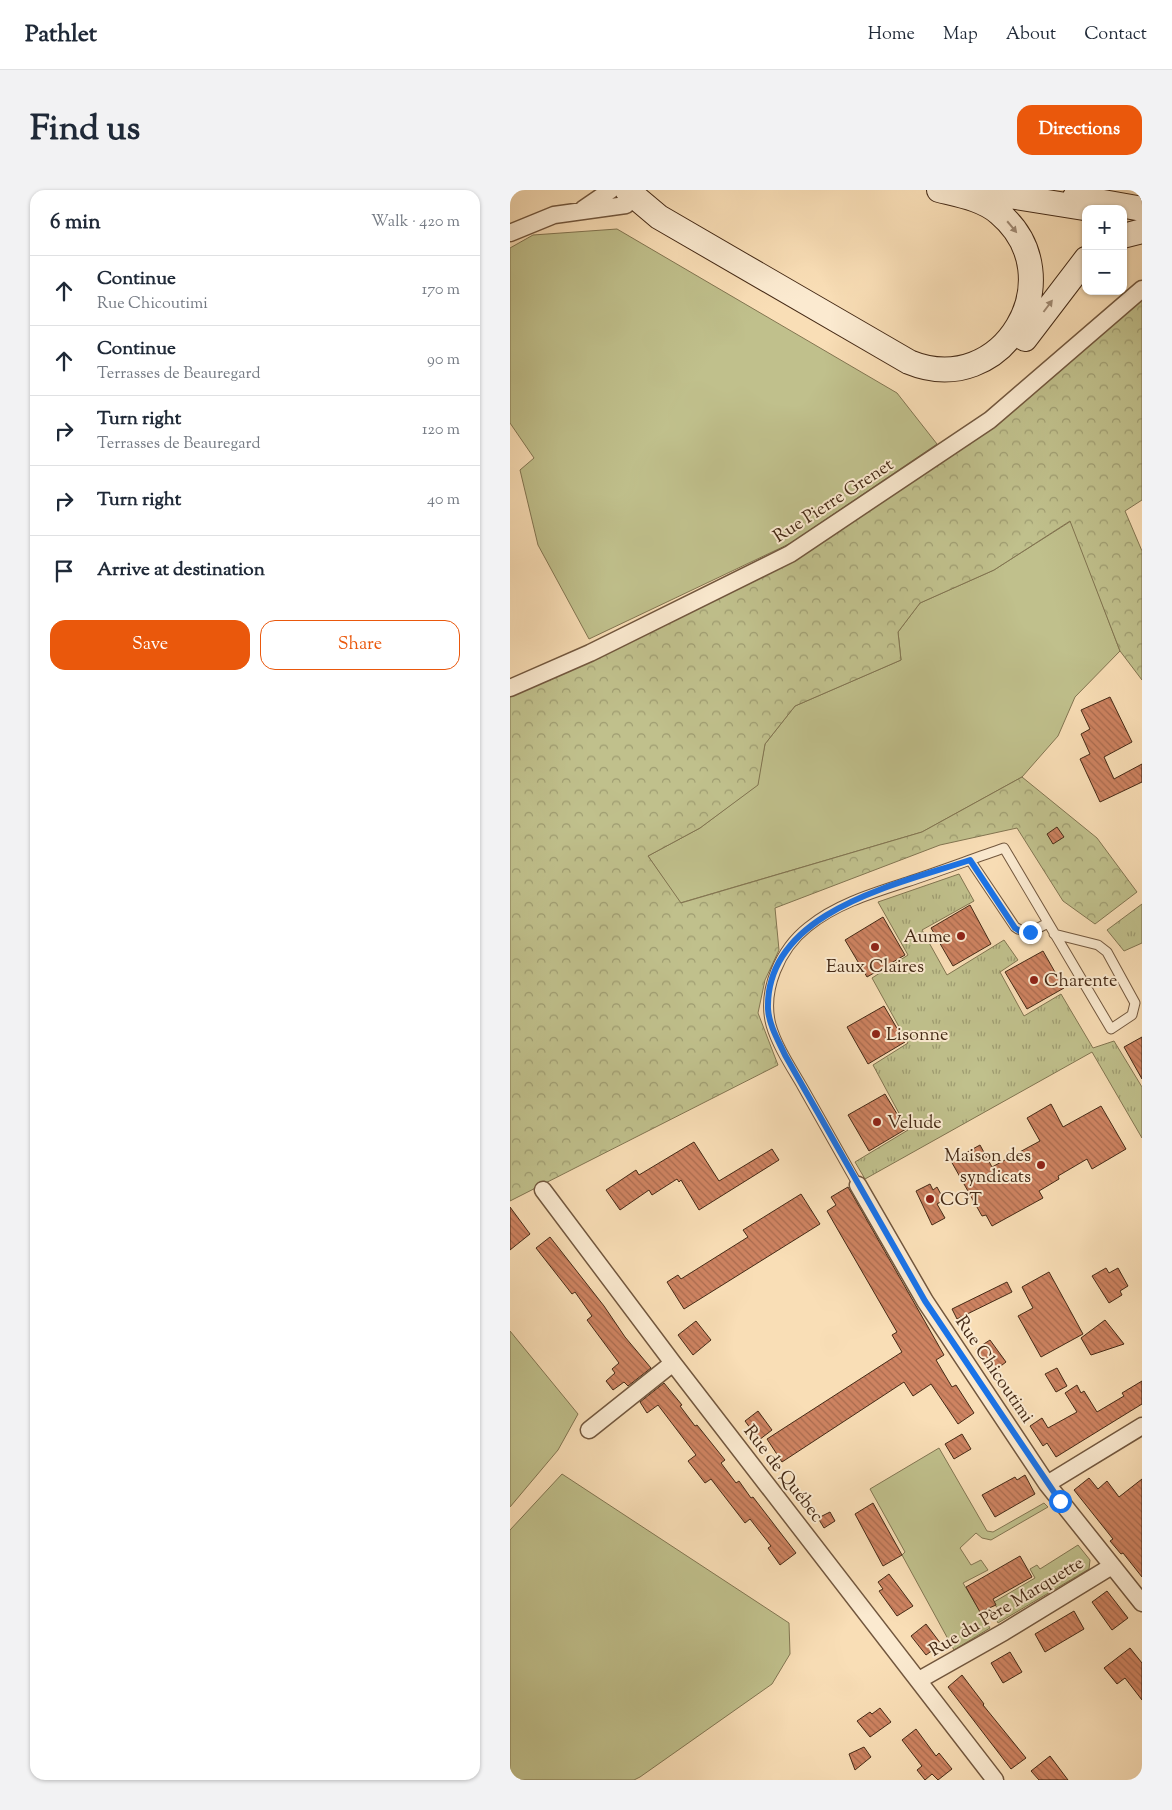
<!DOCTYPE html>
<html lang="en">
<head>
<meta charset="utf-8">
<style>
	:root { --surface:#fff; --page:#f2f2f3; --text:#1f2937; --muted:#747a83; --line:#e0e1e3; --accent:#ea580c }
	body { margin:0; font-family:"Sorts Mill Goudy",serif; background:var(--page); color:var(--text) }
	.controls { position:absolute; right:15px; top:15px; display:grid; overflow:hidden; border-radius:10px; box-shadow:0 1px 4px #0004 }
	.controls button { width:45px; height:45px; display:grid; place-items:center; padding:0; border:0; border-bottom:1px solid var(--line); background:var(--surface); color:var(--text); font:25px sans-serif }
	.stop { position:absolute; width:15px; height:15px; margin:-11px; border:4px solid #1a73e8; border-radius:50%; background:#fff }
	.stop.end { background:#1a73e8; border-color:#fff; box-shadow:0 1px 5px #0008 }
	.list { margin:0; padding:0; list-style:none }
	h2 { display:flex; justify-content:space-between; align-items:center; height:65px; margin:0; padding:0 20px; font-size:21px }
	h2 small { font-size:16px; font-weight:400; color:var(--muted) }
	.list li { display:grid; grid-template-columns:32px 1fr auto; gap:15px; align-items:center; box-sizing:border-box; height:70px; padding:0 20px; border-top:1px solid var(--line) }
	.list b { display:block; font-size:19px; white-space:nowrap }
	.list p { margin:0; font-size:16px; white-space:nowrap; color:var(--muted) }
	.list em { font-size:16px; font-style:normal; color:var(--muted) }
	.actions { display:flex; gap:10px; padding:15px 20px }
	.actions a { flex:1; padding:11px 0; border:1px solid var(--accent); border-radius:15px; text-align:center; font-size:18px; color:var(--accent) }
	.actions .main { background:var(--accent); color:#fff }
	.icon { flex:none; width:28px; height:28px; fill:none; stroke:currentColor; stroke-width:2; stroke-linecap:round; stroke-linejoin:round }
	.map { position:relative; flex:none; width:632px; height:1590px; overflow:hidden; border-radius:15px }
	header { display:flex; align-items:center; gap:30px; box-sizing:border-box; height:70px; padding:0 25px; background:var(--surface); border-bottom:1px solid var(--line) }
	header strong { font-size:24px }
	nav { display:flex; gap:28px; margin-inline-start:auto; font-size:18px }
	.intro { display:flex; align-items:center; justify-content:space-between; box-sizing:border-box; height:120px; padding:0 30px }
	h1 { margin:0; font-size:35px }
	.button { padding:12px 22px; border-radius:15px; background:var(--accent); color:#fff; font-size:18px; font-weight:700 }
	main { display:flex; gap:30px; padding:0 30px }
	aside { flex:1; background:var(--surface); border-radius:15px; box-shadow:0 1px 4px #0004 }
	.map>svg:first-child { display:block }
</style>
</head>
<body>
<header>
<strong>Pathlet</strong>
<nav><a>Home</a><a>Map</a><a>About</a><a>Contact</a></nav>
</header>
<div class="intro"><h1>Find us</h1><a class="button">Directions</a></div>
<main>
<aside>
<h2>6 min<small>Walk · 420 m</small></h2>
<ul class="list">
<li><svg class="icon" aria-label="ahead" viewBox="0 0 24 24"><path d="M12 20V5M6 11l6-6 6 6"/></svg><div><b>Continue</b><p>Rue Chicoutimi</p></div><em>170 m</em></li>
<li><svg class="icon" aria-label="ahead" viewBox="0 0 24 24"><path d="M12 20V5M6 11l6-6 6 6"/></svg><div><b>Continue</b><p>Terrasses de Beauregard</p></div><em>90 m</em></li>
<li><svg class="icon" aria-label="right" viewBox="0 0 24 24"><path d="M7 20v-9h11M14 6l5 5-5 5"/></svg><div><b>Turn right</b><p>Terrasses de Beauregard</p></div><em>120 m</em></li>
<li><svg class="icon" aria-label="right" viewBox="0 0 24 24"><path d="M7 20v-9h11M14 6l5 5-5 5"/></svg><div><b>Turn right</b></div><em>40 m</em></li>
<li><svg class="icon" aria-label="arrive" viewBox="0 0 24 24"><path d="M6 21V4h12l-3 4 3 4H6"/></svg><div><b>Arrive at destination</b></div></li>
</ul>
<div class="actions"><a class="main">Save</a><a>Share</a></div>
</aside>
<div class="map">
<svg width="632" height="1590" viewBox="0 0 632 1590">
	<defs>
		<pattern id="forest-crowns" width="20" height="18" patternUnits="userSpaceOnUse" patternTransform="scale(1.25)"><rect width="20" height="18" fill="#c0c08c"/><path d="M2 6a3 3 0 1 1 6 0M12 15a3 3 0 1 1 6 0" fill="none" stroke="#9e9c71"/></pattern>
		<pattern id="park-tufts" width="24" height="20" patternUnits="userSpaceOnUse" patternTransform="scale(1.25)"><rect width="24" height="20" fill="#c0c08c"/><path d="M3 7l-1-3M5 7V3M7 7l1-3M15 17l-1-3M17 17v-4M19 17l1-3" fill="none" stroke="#9e9c71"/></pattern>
		<pattern id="building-back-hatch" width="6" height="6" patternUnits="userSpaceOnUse" patternTransform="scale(1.25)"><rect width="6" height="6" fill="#ce8361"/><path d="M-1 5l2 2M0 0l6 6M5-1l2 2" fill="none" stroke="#a96b4f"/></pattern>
	</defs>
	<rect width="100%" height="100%" fill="#f9deb6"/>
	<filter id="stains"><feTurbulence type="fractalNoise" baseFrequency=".004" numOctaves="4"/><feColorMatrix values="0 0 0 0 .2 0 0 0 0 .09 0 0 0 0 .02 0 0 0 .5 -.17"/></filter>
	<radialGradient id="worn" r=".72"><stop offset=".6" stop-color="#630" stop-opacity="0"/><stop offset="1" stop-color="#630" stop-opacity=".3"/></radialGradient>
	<path fill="#c0c08c" stroke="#827551" d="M107,39L387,203L427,254L281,353L79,449L28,355L10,280L24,268L0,233V58L23,45Z
		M561,331L610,461L565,507L548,546L512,587L412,642L170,713L138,666L190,638L247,595L255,554L285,516L391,470L388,442L410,413L484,380Z
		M0,1141L68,1224L48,1260L0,1317Z
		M429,1258L477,1341L483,1342L534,1313L538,1317L481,1350L472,1348L466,1343L450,1358L461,1375L471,1370L478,1380L453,1393L480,1438L444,1460L392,1365L395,1362L360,1299Z
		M52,1284L279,1433L280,1464L262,1494L130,1587L124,1590H0V1340Z
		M568,1355L580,1370L579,1379L488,1433L484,1425L489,1422L484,1412L525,1388L520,1379L527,1375L530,1379Z"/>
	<path fill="url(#forest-crowns)" stroke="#827551" d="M632,110V310L615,321L632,361V490L610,461L560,331L484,380L410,413L388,442L391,470L285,516L255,554L248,595L190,638L138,666L171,713L412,642L512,587L587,648L627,702L585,734L553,711L507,638L430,655L265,718L269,760L255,790L248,823L268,875L0,1011V506L281,372L449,261Z"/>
	<path fill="url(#park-tufts)" stroke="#827551" d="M449,684L464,711L412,740L437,785L494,750L508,770L490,782L514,826L551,804L583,858L604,851L632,897V948L582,862L355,989L345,972L398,940L363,875L398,853L362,788L398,765L368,712Z
		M632,714V753L614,761L597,740Z"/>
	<path fill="url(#building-back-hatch)" stroke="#452a16" d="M600,507L622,552L594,567L604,589L632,574V592L590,612L570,569L580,564L571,544L580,539L571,520Z
		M547,637L554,647L543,654L537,644Z
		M460,715L481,754L443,776L421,738Z
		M373,727L395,765L357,787L335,750Z
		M533,761L554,798L517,819L495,782Z
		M374,816L395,852L358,874L337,837Z
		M632,847V889L614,857Z
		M375,904L396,939L359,961L338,925Z
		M541,914L553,937L591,916L616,959L582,979L577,969L548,986L549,989L529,1001L533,1008L482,1036L476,1025L472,1026L441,971L470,955L482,977L530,951L517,928Z
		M184,952L209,991L262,959L269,970L189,1020L171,990L169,992L167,989L142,1005L139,1000L110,1020L96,1000L126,980L129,985Z
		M420,994L423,1000L427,997L434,1010L427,1014L435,1028L422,1035L406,1001Z
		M338,997L434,1165L426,1170L442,1197L446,1195L464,1223L448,1234L421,1194L403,1206L394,1192L272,1272L257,1249L392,1162L382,1145L387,1142L317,1021L326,1015L321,1007Z
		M291,1004L310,1034L174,1119L157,1092L168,1085L171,1089L238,1047L233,1040Z
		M0,1017L20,1044L0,1060Z
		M40,1047L94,1116L115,1147L141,1178L118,1196L114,1192L103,1200L96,1191L105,1183L102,1179L109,1173L77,1130L82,1126L65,1102L62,1104L26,1058Z
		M596,1078L599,1083L608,1078L618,1096L610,1101L612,1105L599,1113L582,1086Z
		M539,1082L573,1144L531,1167L508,1126L523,1118L512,1097Z
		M497,1092L502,1102L447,1129L442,1119Z
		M595,1130L614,1154L581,1165L571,1148Z
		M186,1131L201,1150L183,1165L168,1145Z
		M480,1150L496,1172L483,1182L466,1159Z
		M547,1178L557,1196L546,1202L535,1184Z
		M632,1191V1214L546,1267L537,1253L533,1256L520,1236L532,1228L538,1238L567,1222L555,1203L567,1195L571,1203L574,1201L587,1222L614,1206L612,1203Z
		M154,1193L172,1215L170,1216L185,1236L187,1235L215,1270L211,1273L226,1293L229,1291L241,1308L243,1307L286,1363L270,1375L258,1358L261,1356L240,1329L235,1333L201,1289L195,1293L178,1271L186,1265L148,1215L137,1223L130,1212Z
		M248,1221L262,1240L249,1250L235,1231Z
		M452,1244L461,1259L444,1269L435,1254Z
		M515,1285L525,1304L485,1327L472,1305L505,1287L507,1290Z
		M579,1288L588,1299L597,1291L609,1307L632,1289V1387L613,1363L611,1364L600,1351L603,1349L564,1300Z
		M363,1313L392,1365L373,1376L345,1324Z
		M320,1322L325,1331L314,1338L308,1328Z
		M510,1366L522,1387L483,1409L486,1415L470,1422L456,1397Z
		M379,1384L403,1416L387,1426L369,1401L373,1399L368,1392Z
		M597,1401L618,1428L602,1440L582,1412Z
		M564,1421L574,1439L535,1462L525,1444Z
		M416,1434L431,1454L416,1465L401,1446Z
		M620,1458L632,1473V1510L615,1488L607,1494L594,1478Z
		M500,1462L512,1482L493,1493L481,1473Z
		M452,1485L474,1514L473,1515L516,1568L501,1579L438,1497Z
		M370,1518L381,1532L360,1547L347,1531L360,1522L362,1524Z
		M406,1539L426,1566L429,1563L442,1579L428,1590L422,1584L415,1590L407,1580L412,1576L392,1550Z
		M354,1557L361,1567L345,1580L339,1564Z
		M540,1566L558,1590H529L521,1581Z"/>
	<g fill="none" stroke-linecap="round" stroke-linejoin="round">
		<defs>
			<path id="service" d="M460,670L505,737C517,746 526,739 538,733
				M348,995C329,962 311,929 292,896C281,877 267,856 261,835C252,800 270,759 298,737C326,714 363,703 397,692C430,681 462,669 494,658L601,839L622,825L625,813L597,762L588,755L544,744"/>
			<path id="minor" d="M73,19L101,0
				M0,43L44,25L116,15L123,7
				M0,498L80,463L280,364L480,230L632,99
				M348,995L415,1111L537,1294L632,1413
				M33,1000L163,1173L485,1590
				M79,1240L163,1173
				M537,1294L632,1236
				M409,1490L494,1442L602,1376"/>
			<path id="secondary" d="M117,0L149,27L399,172C493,211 565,87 489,23C473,9 449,5 429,0
				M463,0L580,19
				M565,7L632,19
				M613,46L632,41
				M515,149L576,69"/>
		</defs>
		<use href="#service" stroke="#72573e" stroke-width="11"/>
		<use href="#minor" stroke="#72573e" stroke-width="19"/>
		<use href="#secondary" stroke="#452a16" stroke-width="26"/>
		<use href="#service" stroke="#fbead0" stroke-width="9"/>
		<use href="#minor" stroke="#fbead0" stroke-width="16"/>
		<use href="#secondary" stroke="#fbead0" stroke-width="24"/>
	</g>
	<defs><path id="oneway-solid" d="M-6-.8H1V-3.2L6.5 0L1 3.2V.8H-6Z" transform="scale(1.25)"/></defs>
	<g fill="#a08a73">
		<use href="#oneway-solid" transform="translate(502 37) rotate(50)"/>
		<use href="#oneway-solid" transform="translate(538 116) rotate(-53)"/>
	</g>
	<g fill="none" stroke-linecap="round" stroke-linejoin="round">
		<path stroke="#1a73e8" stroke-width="6" d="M520,742H511L505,738L460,670C389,694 255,721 258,819C259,835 268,850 275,865L415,1111L550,1311"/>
	</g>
	<g fill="#8f2418" stroke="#fbead0" stroke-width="2">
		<circle cx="451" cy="746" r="5"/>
		<circle cx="365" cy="757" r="5"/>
		<circle cx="524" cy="790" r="5"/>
		<circle cx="366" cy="844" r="5"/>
		<circle cx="367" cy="932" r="5"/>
		<circle cx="531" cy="975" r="5"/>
		<circle cx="420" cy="1009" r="5"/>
	</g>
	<g text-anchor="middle" stroke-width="4" stroke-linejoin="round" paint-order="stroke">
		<g font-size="18" fill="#452a16" stroke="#fbead0">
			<text transform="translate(323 310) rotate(-33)" y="6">Rue Pierre Grenet</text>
			<text transform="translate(485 1179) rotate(56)" y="6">Rue Chicoutimi</text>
			<text transform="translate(274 1283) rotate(52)" y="6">Rue de Québec</text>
			<text transform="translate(496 1416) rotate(-31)" y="6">Rue du Père Marquette</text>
		</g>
		<g font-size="18" fill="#452a16" stroke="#fbead0" text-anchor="start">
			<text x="441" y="752" text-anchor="end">Aume</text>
			<text x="365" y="782" text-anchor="middle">Eaux Claires</text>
			<text x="534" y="796">Charente</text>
			<text x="376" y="850">Lisonne</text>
			<text x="377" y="938">Velude</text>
			<text x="521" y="971" text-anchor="end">Maison des<tspan x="521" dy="21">syndicats</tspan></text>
			<text x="430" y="1015">CGT</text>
		</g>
	</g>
	<rect width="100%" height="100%" filter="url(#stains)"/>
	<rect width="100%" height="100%" fill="url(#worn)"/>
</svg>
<div class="controls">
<button>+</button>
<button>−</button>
</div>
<div class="stop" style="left:550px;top:1311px"></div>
<div class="stop end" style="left:520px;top:742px"></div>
</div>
</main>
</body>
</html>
